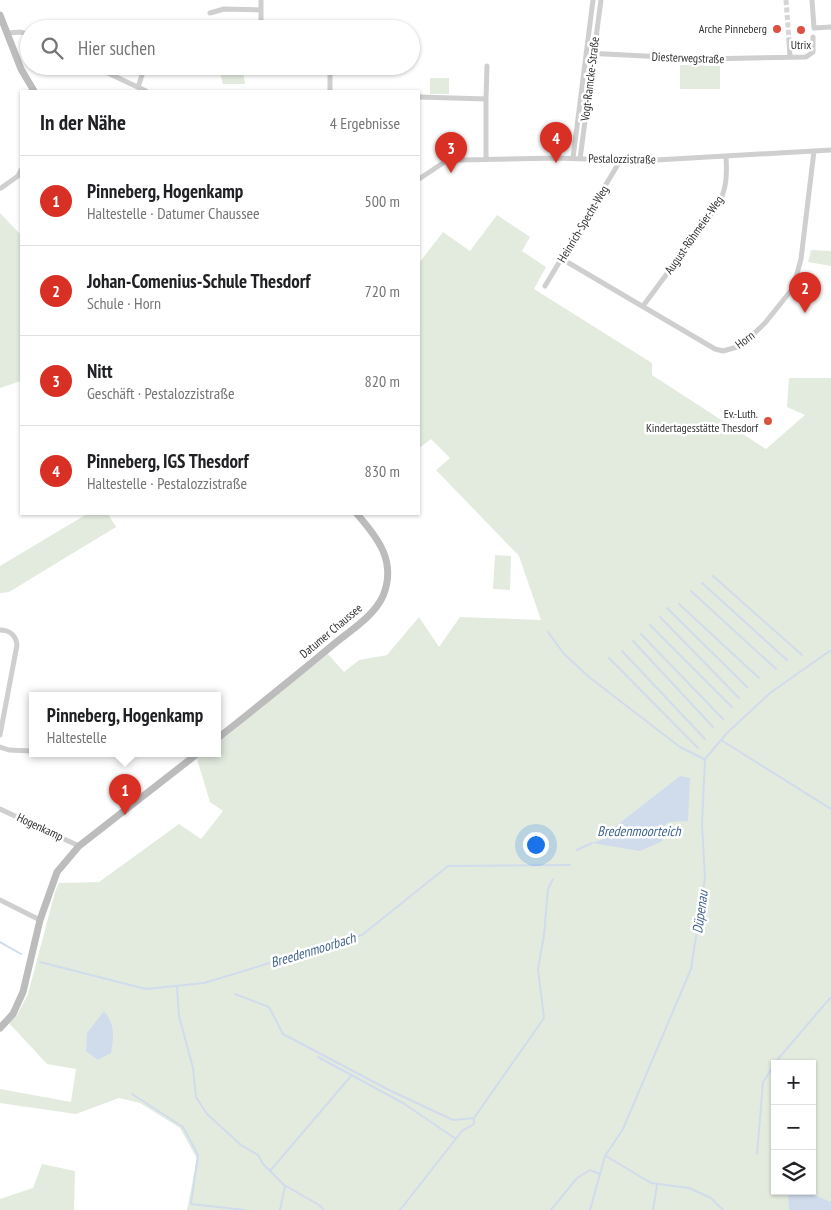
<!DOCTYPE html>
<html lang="de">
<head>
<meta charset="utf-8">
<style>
	:root { --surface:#fff; --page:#f2f2f2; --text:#202124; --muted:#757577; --line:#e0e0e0; --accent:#d93025 }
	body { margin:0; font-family:"PT Sans Narrow",sans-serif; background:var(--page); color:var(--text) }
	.controls { position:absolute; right:15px; bottom:15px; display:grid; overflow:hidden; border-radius:0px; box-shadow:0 1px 4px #0004 }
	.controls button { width:45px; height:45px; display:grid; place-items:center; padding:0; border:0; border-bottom:1px solid var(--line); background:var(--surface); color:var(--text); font:25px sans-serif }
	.you { position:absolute; left:535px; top:844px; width:18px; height:18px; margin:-12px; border:4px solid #fff; border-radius:50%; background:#1a73e8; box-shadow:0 0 0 8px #1a73e833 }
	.badge { display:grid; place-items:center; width:32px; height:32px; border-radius:50%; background:var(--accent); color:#fff; font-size:16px; font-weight:700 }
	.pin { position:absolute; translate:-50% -41px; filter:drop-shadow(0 1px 2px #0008) }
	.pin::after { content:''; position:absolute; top:26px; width:18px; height:15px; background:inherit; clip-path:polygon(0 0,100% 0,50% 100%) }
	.popup { position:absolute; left:29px; top:692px; width:192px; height:65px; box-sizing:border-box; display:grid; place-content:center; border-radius:0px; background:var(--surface); filter:drop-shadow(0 1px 4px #0005); font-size:16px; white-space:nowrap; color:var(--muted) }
	.popup b { font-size:19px; color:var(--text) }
	.popup::after { content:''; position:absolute; left:50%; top:100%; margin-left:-10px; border:10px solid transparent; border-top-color:var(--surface) }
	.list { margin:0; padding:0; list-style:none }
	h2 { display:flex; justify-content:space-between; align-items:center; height:65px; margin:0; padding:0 20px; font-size:21px }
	h2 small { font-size:16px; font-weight:400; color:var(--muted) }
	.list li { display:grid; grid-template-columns:32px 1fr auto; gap:15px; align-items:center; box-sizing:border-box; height:90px; padding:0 20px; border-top:1px solid var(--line) }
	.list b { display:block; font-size:19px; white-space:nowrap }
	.list p { margin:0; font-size:16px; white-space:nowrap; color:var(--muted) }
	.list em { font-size:16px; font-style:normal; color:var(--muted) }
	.icon { flex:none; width:28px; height:28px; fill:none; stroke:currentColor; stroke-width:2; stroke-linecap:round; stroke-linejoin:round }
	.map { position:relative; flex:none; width:831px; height:1210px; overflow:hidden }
	.search { position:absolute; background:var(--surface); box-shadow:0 1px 4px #0004; left:20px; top:20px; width:400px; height:55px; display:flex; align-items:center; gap:12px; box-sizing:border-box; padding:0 18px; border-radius:28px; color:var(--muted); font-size:19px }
	.panel { position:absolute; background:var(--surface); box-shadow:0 1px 4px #0004; left:20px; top:90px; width:400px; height:425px; border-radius:0px }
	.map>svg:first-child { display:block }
</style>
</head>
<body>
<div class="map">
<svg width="831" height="1210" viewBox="0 0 831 1210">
	<rect width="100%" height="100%" fill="#fff"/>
	<path fill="#e3ebdf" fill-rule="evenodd" d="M680,65L720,66V89H680Z
		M218,66H242L245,84H223Z
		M430,78H449V94H430Z
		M0,213L21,235V381L0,388Z
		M497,215L530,237L522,251L546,267L534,289L652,363V375L766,449L805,415L787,407L789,378H831V1210H187L197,1159L180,1128L140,1103L119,1098L76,1114L0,1103V1089L71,1102L76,1069L47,1064L9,1023L17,1015L28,994L55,892L59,883L99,882L179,824L201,839L223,811L210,802L197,759L204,754H218V743L328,654L344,672L359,660L387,655L419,617L439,647L460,617L541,620L519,556L436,470L450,458L431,439L419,448V263L443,232L470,251ZM775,1064H812V1191H775Z
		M811,250L831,251V266L808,262Z
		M87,514H108L116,527L9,592L0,593V566Z
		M495,555L511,556L510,590L493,589Z
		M42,1164L75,1171L74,1210H0V1199L33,1188Z"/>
	<path fill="#d0dcec" d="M680,776L690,778L688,821L669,822L659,830L663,841L640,851L592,843L606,838L607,833Z
		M104,1011C115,1024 114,1036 111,1053L98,1060L86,1051L87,1033Z
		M792,1191H805L831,1202V1210H789L788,1194Z"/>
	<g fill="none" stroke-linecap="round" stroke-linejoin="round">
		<path stroke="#d0dcec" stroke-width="2" d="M713,576L802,655
			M702,583L787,660
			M691,591L776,669
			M679,604L759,678
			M667,608L747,687
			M660,617L739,698
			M650,625L732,707
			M548,632L564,654L589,677L680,747L704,759
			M641,634L723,719
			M633,641L713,727
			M622,651L705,739
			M609,658L698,748
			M721,740L831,809
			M577,850L592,843
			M0,942L21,954
			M40,962L146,989L204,983L362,935L448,866L570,865
			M177,987L179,1016L193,1068L196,1097L207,1114L241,1145L258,1155L263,1164L285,1186L280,1210
			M235,994L269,1007L283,1034L389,1090L453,1120L474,1118
			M318,1057L403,1103L456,1139
			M132,1094L183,1127L198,1155L191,1204L245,1210
			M757,1154L763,1082L778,1059L831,997
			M606,1156L651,1183L689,1188L711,1198L723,1210
			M270,1171L351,1076
			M286,1186L319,1205L324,1210
			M400,1210L462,1131L474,1124V1118L544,1018L538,969L544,935L548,889L553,879
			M551,1210L577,1178L590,1170L600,1174
			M590,1210L605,1156L623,1129L691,969L705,878L702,824L705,759L727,733L770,693L831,650
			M653,1210L657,1185"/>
		<path stroke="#d6d6d6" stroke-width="5" stroke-dasharray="5 2.5" stroke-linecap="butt" d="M786,0L789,40"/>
		<path stroke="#cfcfcf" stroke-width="5" d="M812,0L814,28L831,27
			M210,13L224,9L261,10
			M261,29V0
			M7,33L21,32L29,35
			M789,40L790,57
			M586,53L703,59L806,57L813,52V37
			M93,66L146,91
			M138,87L145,66
			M330,91V66
			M419,97L486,99V159
			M486,99L487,66
			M573,158L593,0
			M580,159L601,0
			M419,179L446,161L460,160L558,158L639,161L831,150
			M1,188L18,176L21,170
			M562,259L715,349L723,351L741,346L765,323L793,288L801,259L814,151
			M545,286L620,161
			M643,306L718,205C727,188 727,175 726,156
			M0,630C10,630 16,636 17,645L0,735
			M0,747L9,750L32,751
			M0,809L79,846
			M0,900L40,920"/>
		<path stroke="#bcbcbc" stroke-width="7" d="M0,15L21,69L34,91
			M218,738C257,707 296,676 334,644C351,630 374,616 383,596C397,562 378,538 357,514
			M0,1028L13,1014L23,992L40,920L57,872L79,846L197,754"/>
	</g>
	<g fill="#db5142" stroke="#fff" stroke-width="2">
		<circle cx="777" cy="29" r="5"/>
		<circle cx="801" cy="30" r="5"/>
		<circle cx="768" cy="421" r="5"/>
	</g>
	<g text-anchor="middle" stroke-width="5" stroke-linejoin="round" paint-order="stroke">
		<g font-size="12" fill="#323232" stroke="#fff" text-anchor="end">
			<text x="767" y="33">Arche Pinneberg</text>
			<text x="801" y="49" text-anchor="middle">Utrix</text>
			<text x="758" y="418">Ev.-Luth.<tspan x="758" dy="14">Kindertagesstätte Thesdorf</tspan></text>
		</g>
		<g font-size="12" fill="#323232" stroke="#fff">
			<text transform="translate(688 58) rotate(2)" y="4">Diesterwegstraße</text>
			<text transform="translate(590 79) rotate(-83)" y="4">Vogt-Ramcke-Straße</text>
			<text transform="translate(622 159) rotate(1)" y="4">Pestalozzistraße</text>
			<text transform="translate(583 224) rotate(-59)" y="4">Heinrich-Specht-Weg</text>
			<text transform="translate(694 235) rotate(-55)" y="4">August-Röhmeier-Weg</text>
			<text transform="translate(745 340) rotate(-37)" y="4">Horn</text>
			<text transform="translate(331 631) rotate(-40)" y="4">Datumer Chaussee</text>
			<text transform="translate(40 827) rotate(25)" y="4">Hogenkamp</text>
		</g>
		<g font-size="14" font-style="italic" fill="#446690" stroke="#fff">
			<text x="639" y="836">Bredenmoorteich</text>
			<text transform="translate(700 912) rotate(-82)" y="5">Düpenau</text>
			<text transform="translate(313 950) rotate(-17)" y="5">Breedenmoorbach</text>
		</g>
	</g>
</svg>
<div class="controls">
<button>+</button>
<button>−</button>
<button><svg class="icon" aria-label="layers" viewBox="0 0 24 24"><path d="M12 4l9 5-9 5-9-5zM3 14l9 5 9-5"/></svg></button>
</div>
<div class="you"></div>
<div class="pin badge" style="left:125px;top:815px">1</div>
<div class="popup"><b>Pinneberg, Hogenkamp</b>Haltestelle</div>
<div class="pin badge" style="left:805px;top:313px">2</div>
<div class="pin badge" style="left:451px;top:173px">3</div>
<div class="pin badge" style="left:556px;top:163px">4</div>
<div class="search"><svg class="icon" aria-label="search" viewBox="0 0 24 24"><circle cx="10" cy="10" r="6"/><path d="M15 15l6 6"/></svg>Hier suchen</div>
<section class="panel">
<h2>In der Nähe<small>4 Ergebnisse</small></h2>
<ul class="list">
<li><span class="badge">1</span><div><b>Pinneberg, Hogenkamp</b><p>Haltestelle · Datumer Chaussee</p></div><em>500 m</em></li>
<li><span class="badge">2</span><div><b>Johan-Comenius-Schule Thesdorf</b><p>Schule · Horn</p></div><em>720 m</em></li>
<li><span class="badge">3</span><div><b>Nitt</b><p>Geschäft · Pestalozzistraße</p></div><em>820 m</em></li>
<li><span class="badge">4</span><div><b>Pinneberg, IGS Thesdorf</b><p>Haltestelle · Pestalozzistraße</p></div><em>830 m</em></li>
</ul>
</section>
</div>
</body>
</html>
